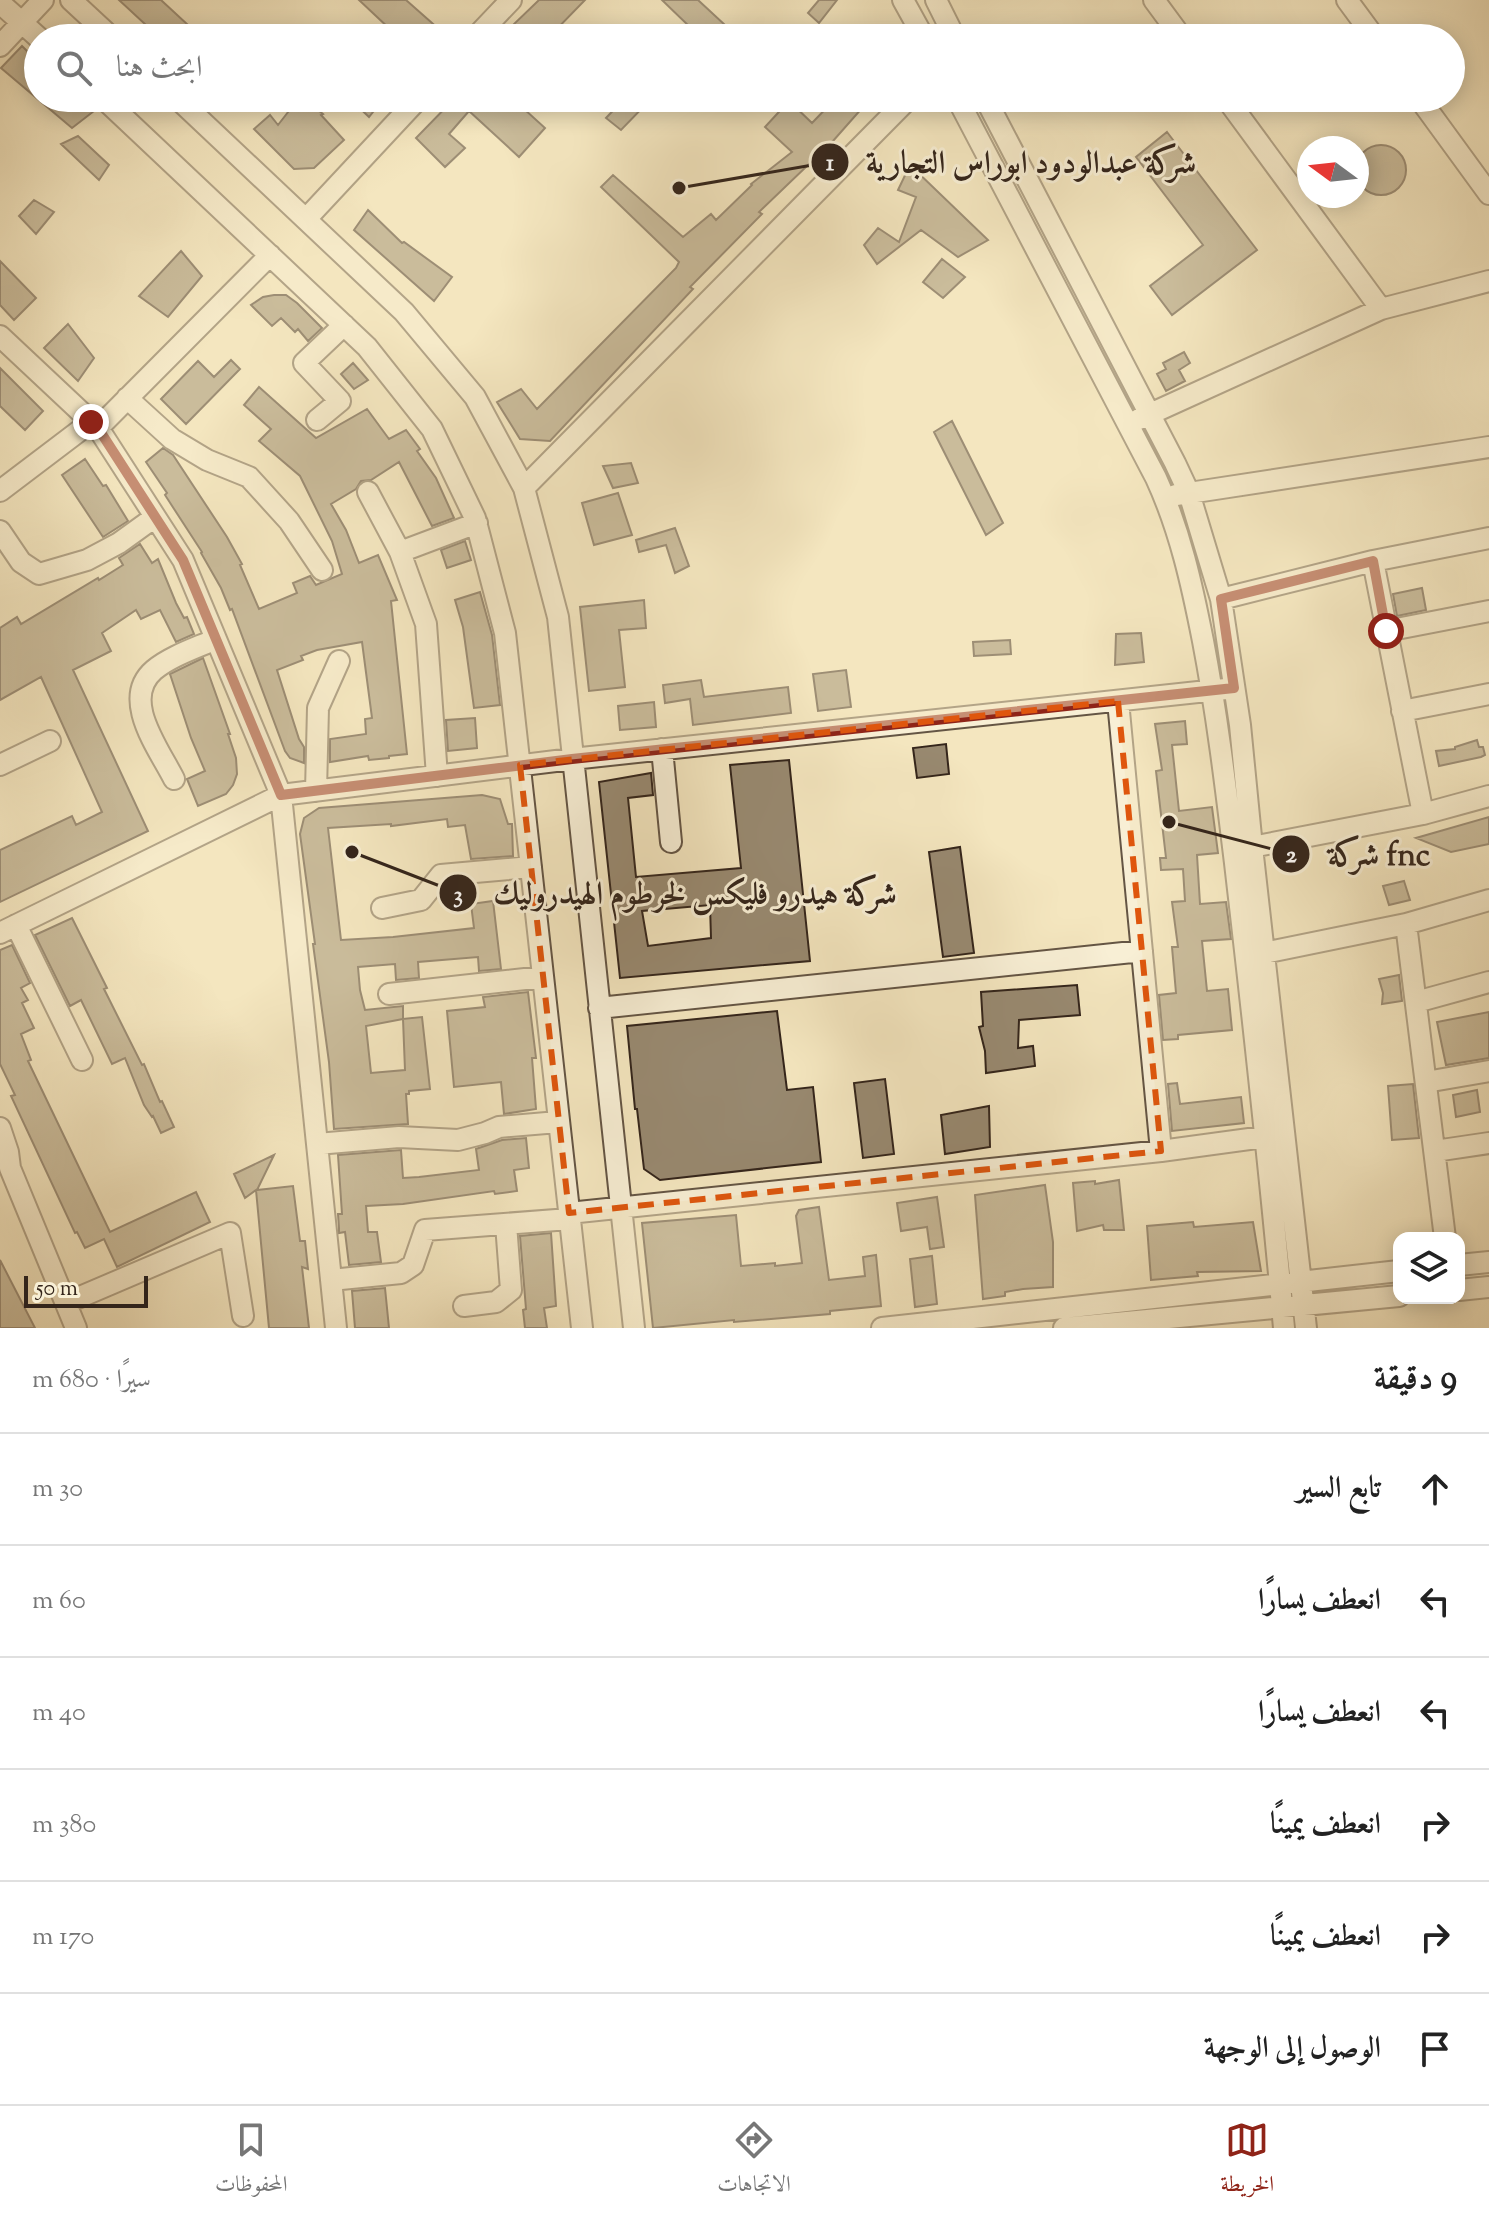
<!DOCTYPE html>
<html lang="ar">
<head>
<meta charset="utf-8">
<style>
	:root { --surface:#fff; --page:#f2f2f2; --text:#222; --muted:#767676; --line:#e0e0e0; --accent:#8f2418 }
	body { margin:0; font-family:"Sorts Mill Goudy",Amiri,serif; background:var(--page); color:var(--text); direction:rtl }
	.controls { position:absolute; right:24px; bottom:24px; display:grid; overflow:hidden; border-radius:16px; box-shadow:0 4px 20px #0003 }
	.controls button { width:72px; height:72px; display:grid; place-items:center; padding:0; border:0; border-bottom:2px solid var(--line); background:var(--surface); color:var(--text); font:40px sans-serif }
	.compass { position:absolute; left:1297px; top:136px; width:72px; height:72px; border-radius:50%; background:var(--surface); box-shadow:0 4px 20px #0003; rotate:285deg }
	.scale { position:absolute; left:24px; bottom:20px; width:124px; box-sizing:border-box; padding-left:8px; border:4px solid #34251b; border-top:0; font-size:22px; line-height:28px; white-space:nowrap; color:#34251b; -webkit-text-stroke:6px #f8efd5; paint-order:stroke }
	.stop { position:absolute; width:24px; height:24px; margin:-18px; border:6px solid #8f2418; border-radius:50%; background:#fff }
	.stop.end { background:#8f2418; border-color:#fff; box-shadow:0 2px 8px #0008 }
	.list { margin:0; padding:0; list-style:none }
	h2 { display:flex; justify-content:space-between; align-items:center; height:104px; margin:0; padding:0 32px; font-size:34px }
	h2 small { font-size:26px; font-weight:400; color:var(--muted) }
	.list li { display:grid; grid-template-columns:52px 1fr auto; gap:24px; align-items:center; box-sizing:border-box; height:112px; padding:0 32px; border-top:2px solid var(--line) }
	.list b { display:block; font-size:30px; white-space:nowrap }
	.list em { font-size:26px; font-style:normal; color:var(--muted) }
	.icon { flex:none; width:44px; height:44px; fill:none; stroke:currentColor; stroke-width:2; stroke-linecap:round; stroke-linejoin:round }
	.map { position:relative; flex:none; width:1489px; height:1328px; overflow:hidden; direction:ltr }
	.search { position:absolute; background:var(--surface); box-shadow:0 4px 20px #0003; left:24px; right:24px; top:24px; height:88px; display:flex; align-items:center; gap:20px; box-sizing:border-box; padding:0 28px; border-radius:44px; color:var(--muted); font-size:30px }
	.sheet { height:776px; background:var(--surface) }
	nav { display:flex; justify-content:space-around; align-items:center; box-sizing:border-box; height:112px; border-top:2px solid var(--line); background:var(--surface); font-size:22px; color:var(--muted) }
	nav a { display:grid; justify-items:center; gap:4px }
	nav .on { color:var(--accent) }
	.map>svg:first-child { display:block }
</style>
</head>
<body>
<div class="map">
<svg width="1489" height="1328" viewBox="0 0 1489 1328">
	<rect width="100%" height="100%" fill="#f4e6bf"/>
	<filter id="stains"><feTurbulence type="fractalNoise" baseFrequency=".0025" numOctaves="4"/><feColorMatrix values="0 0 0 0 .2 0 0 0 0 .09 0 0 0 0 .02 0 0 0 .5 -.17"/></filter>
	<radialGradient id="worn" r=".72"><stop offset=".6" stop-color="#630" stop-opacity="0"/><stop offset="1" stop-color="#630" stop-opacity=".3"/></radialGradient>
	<path fill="#988970" stroke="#34251b" stroke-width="2" fill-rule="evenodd" d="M119,0H161L202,38H160Z
		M359,0H406L449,38H389L393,32Z
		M539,0H585L548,38H523L513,25Z
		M662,0H698L739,38H683L692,29Z
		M819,0H837L819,23L808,13Z
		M22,46L38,62V98H80L94,111L72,128L1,68Z
		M299,98H303L323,114L321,115L344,140L314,168L294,169L254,129L270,115L278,125Z
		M349,98H384L369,117Z
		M455,98H512L545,128L519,157L469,111L449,134L465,148L445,167L416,138Z
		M625,98H652L621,130L606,118Z
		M836,98H871L833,141L759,212L762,214L690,287L693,289L550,441L520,439L497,402L521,389L537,409L676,268L679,262L601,187L613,175L683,237L711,214L716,220L752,185L751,184L792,152L765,127L789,101L812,123Z
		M1167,132L1257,250L1172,315L1150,286L1203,245L1136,157Z
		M78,136L109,165L99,180L61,144Z
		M1356 170a25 25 0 1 1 50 0a25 25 0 1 1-50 0Z
		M910,165L988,240L958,257L921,230L877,264L864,245L878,228L899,242L916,197L898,190Z
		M34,200L54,212L36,234L19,216Z
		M368,210L402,243L404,242L452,277L434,301L354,230Z
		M181,251L202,276L168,317L139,296Z
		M942,259L965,277L943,298L923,282Z
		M0,261L36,298L14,320L0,305Z
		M274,295H286L297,303L322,328L308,341L298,329L295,332L281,318L272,326L251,305L263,297Z
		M68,324L94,358L78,381L44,348Z
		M1184,352L1190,363L1179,370L1185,381L1166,391L1157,374L1166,369L1163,363Z
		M231,360L240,369L186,424L161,399L198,361L214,377Z
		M353,363L368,380L354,389L341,374Z
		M0,368L43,411L25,430L0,406Z
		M259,387L316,438L367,409L389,439L406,430L420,449L417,451L436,478L454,518L432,526L399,462L371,480L361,481L356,489L331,504L346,530L359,563L378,555L397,600L391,601L407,754L389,756V758L369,760L368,756L330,762V739L366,734L365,719L372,718L362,642L317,650L301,656L303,660L277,670L299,739L304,747V763L290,758L285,751L232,609L230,610L221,588L201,553L202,552L165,495L167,493L146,462L163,448L173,455L227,537L242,564L240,565L259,609L297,593L293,583L310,576L316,585L342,574L332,541L300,476L259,441L271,429L244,405Z
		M952,421L1003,523L986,535L934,432Z
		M85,459L103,486L106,485L128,521L103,537L62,475Z
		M631,463L638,483L613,488L603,466Z
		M618,493L632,535L594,545L582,503Z
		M675,528L689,566L675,573L666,545L639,552L636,540Z
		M465,541L471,560L447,568L441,550Z
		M140,544L152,563L158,559L176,603L184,618L187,617L194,634L176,642L160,610L141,619L136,610L102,633L111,651L73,670L148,831L0,902V850L72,816L76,825L102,812L41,677L0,700V628L17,617L21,624L98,578L99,580L123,565L119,558Z
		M1422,588L1426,610L1397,616L1393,594Z
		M480,592L492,635L500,705L474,708L463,627L455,600Z
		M644,600L646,628L619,630L625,687L589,691L580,607Z
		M1141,633L1144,662L1115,665L1116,634Z
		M1010,640L1011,654L974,656L973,642Z
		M203,658L230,734H228L236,758L237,774L233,785L226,794L198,806L187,779L205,771L191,738L170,674Z
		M846,670L851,707L818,711L813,674Z
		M701,680L704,697L788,687L791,713L693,725L690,699L665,703L663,685Z
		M654,702L656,727L620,730L618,706Z
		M475,718L477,748L448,751L446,720Z
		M1185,721L1187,744L1172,745L1179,811L1212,807L1218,853L1197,855L1200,904L1226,902L1231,939L1202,941L1207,991L1228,989L1232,1030L1178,1035V1039L1163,1040L1159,995L1176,993L1172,947H1178L1172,902L1185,901L1183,869L1161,870L1160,858H1166L1156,771L1162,770L1155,724Z
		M1477,740L1479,747H1483L1485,755L1481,757L1439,766L1436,751L1455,749V747Z
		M946,744L949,774L917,778L913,748Z
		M789,760L810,961L620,978L599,782L651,773L653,795L628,798L636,877L741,868L730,765ZM710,905L711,938L648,946L642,911Z
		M482,795L500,799L508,824H512L513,856L471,859L465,825L448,827L447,819L391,826V824L328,828L341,940L393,937L474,928L471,904L493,901L501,969L479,971L478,957L418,962L419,978L396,980L395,964L358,967L360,990L365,1010L403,1006V1019L422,1017L430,1089L409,1091V1094H406L408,1124L334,1129L329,1062L313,944H315L300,834L304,818L319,808ZM403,1019L405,1070L371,1073L366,1026Z
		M1489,817V844L1451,852L1416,838Z
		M960,847L974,953L943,957L929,852Z
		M1404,881L1410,900L1389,905L1383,886Z
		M72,918L107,988L104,989L142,1065L144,1064L160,1102L162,1101L174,1127L161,1133L153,1116L152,1117L144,1105L125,1058L112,1064L81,1000L70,1006L35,935Z
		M12,945L30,983L21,988L28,1000L22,1003L34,1028L21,1034L31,1060L28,1061L110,1232L196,1192L210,1222L117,1267L104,1239L85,1248L77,1232L75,1233L11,1096L15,1095L0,1064V950Z
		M1399,975L1402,1001L1382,1004L1383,993L1379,979Z
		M1077,985L1080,1015L1019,1020L1018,1048L1033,1046L1035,1066L986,1073L985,1051L979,1027L983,1026L981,992Z
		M528,992L536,1058H532L536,1109L504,1114L501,1082L454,1087L447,1011L485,1007L483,997Z
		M777,1011L787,1090L813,1087L821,1162L660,1180L644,1169L637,1109H635L627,1026Z
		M1489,1012V1058L1446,1065L1437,1022Z
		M885,1079L894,1154L863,1158L854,1083Z
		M1177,1083L1180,1104L1241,1097L1244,1123L1172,1131L1168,1084Z
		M1413,1084L1419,1138L1392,1140L1388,1086Z
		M1477,1090L1480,1112L1456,1117L1453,1095Z
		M989,1106L990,1147L945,1154L941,1115Z
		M526,1138L529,1168L514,1170L517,1191L495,1194L494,1191L403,1204L366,1206L368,1232H377L381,1262L349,1265L345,1232L339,1233V1228L338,1214H342L338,1155L401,1150L403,1178L419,1177L479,1170L476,1149L502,1140Z
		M274,1155L257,1190L293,1186L300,1241H305L308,1269L302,1267L309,1328H269L256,1190L245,1198L234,1174Z
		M1119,1180L1124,1230H1104L1103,1225L1077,1231L1073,1183L1095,1181V1184Z
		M1045,1185L1053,1242V1287L1023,1289L1005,1292V1296L983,1299L975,1195Z
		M937,1197L944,1247L930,1249L927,1227L901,1231L897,1203Z
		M819,1207L829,1280L865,1276L863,1257L876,1255L881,1306L830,1311V1314L734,1322V1320L653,1328L642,1223L736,1215L741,1266L775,1263V1266L802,1263L796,1216L799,1210Z
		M1193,1222L1194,1227L1253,1222L1261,1271L1197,1272L1198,1276L1151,1280L1147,1226Z
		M551,1233L556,1306L544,1308L547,1328H525L523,1310L526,1309L520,1236Z
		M932,1256L937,1304L915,1307L910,1259Z
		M0,1260L35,1328H0Z
		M385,1288L389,1328H355L352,1291Z"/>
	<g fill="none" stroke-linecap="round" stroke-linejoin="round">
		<defs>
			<path id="minor" d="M71,0L112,38
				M903,0L924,38
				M936,0L955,38
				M1154,0L1182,38
				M1347,0L1375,38
				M0,3L39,38
				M475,38L511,0
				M0,46L43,0
				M103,98L367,347L432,429L475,518L505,633L582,1328
				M177,98L404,312L475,397L524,488L558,617L634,1328
				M957,98L1156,478C1180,530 1192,585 1203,641C1217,714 1226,789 1235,863C1253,1018 1270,1173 1284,1328
				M985,98L1175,463L1189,493L1221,599L1240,725L1252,847L1306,1328
				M1226,98L1381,309
				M1419,98L1489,194
				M307,218L419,98
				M0,336L98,428L183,560L281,795L336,1328
				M127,398L172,439L207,460L249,477L289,521L322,570
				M1139,419L1381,309L1489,281
				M317,420L340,401L304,363L344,325
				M98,428L270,255
				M524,488L909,98
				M0,491L91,422
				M368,492L400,552L426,624L437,776
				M1176,495L1489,447
				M0,531L21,562L39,574L87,560L119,543L155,517
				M400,552L477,523
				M1373,561L1489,538
				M1221,599L1373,561L1423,814L1252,847
				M1386,631L1489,611
				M1118,701L1161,1151
				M1402,711L1489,694
				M662,749L671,842
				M0,765L50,741
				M174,779C159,749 120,699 154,670C171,656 196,648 216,639
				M316,791L318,708L339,661
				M1423,814L1489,796
				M382,908L421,900L441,875L531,867
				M16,925L82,1060
				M0,933L281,795L572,759L1226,689
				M1264,953L1406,924
				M389,994L543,977
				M1416,1002L1489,982
				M599,1008L1142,951
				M1426,1082L1489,1071
				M0,1128L8,1152L10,1168L76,1328
				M317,1144L399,1137L458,1140L485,1133L499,1127L558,1122
				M1435,1151L1489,1143
				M569,1213L1161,1151L1264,1137
				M1445,1238L1406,924L1489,900
				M1459,1265L1489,1262
				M331,1280L401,1273L413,1265L425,1230L569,1219
				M1459,1290L1489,1287
				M66,1303L230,1233L243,1316
				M464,1306L496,1302L511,1290L506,1224
				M882,1328L1399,1271
				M1064,1328L1399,1296"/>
		</defs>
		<use href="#minor" stroke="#645544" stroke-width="24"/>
		<use href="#minor" stroke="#f8efd5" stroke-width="20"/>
	</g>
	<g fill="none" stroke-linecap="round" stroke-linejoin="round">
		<path stroke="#8f2418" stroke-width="10" d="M91,422L98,428L183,560L281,795L572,759L1234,688L1221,599L1373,561L1386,631"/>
	</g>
	<path d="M0 0H1489V1328H0ZM1118,701L1161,1151L569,1213L520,765Z" fill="#f4e6bf" fill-opacity=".55" fill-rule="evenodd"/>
	<path fill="none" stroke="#df560d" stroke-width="6" stroke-dasharray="16 10" stroke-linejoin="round" d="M1118,701L1161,1151L569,1213L520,765Z"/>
	<path fill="none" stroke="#34251b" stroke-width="3" d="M679 188L830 162M1169 822L1291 854M352 852L458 893"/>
	<g fill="#34251b" stroke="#f8efd5" stroke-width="3">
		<circle cx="679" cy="188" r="8"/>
		<circle cx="1169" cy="822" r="8"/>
		<circle cx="352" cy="852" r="8"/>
		<circle cx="830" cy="162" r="20"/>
		<circle cx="1291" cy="854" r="20"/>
		<circle cx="458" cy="893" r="20"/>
	</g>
	<g font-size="24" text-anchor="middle" font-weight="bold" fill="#fff">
		<text x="830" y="170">1</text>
		<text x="1291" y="862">2</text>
		<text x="458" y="902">3</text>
	</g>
	<g font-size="32" text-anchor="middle" font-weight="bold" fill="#34251b" stroke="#f8efd5" stroke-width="6" stroke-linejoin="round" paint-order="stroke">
		<text x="1031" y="173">شركة عبدالودود ابوراس التجارية</text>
		<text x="1379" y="865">شركة fnc</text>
		<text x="695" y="904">شركة هيدرو فليكس لخرطوم الهيدروليك</text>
	</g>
	<rect width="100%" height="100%" filter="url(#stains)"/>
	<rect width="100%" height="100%" fill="url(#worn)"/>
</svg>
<div class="controls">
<button><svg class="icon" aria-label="layers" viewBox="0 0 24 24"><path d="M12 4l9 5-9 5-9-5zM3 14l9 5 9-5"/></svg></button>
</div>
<svg class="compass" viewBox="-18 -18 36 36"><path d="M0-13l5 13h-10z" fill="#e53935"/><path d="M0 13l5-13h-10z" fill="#767676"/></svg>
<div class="scale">50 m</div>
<div class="stop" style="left:1386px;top:631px"></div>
<div class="stop end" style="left:91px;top:422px"></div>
<div class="search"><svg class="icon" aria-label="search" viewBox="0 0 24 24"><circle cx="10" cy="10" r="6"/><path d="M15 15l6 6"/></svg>ابحث هنا</div>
</div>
<section class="sheet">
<h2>9 دقيقة<small>سيرًا · 680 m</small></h2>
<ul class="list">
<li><svg class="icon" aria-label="ahead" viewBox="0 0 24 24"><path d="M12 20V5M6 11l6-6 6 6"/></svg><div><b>تابع السير</b></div><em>30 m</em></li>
<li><svg class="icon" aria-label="left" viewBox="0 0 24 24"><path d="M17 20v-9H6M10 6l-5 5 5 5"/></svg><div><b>انعطف يسارًا</b></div><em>60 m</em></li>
<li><svg class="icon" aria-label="left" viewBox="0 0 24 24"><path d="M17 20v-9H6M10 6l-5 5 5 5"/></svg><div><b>انعطف يسارًا</b></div><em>40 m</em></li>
<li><svg class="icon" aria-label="right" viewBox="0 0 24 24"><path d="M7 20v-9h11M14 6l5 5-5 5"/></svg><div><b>انعطف يمينًا</b></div><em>380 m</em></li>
<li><svg class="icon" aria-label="right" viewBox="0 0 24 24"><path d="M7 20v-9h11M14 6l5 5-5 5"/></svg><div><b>انعطف يمينًا</b></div><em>170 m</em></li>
<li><svg class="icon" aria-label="arrive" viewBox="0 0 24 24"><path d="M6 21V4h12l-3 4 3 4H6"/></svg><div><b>الوصول إلى الوجهة</b></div></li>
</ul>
</section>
<nav>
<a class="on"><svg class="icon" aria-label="map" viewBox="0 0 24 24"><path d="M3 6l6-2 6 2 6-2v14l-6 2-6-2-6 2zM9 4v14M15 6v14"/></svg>الخريطة</a>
<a><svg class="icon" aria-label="directions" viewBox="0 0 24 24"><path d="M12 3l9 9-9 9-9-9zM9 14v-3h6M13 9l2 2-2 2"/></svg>الاتجاهات</a>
<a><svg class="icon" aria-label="saved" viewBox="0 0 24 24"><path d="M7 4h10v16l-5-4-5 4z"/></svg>المحفوظات</a>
</nav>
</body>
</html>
